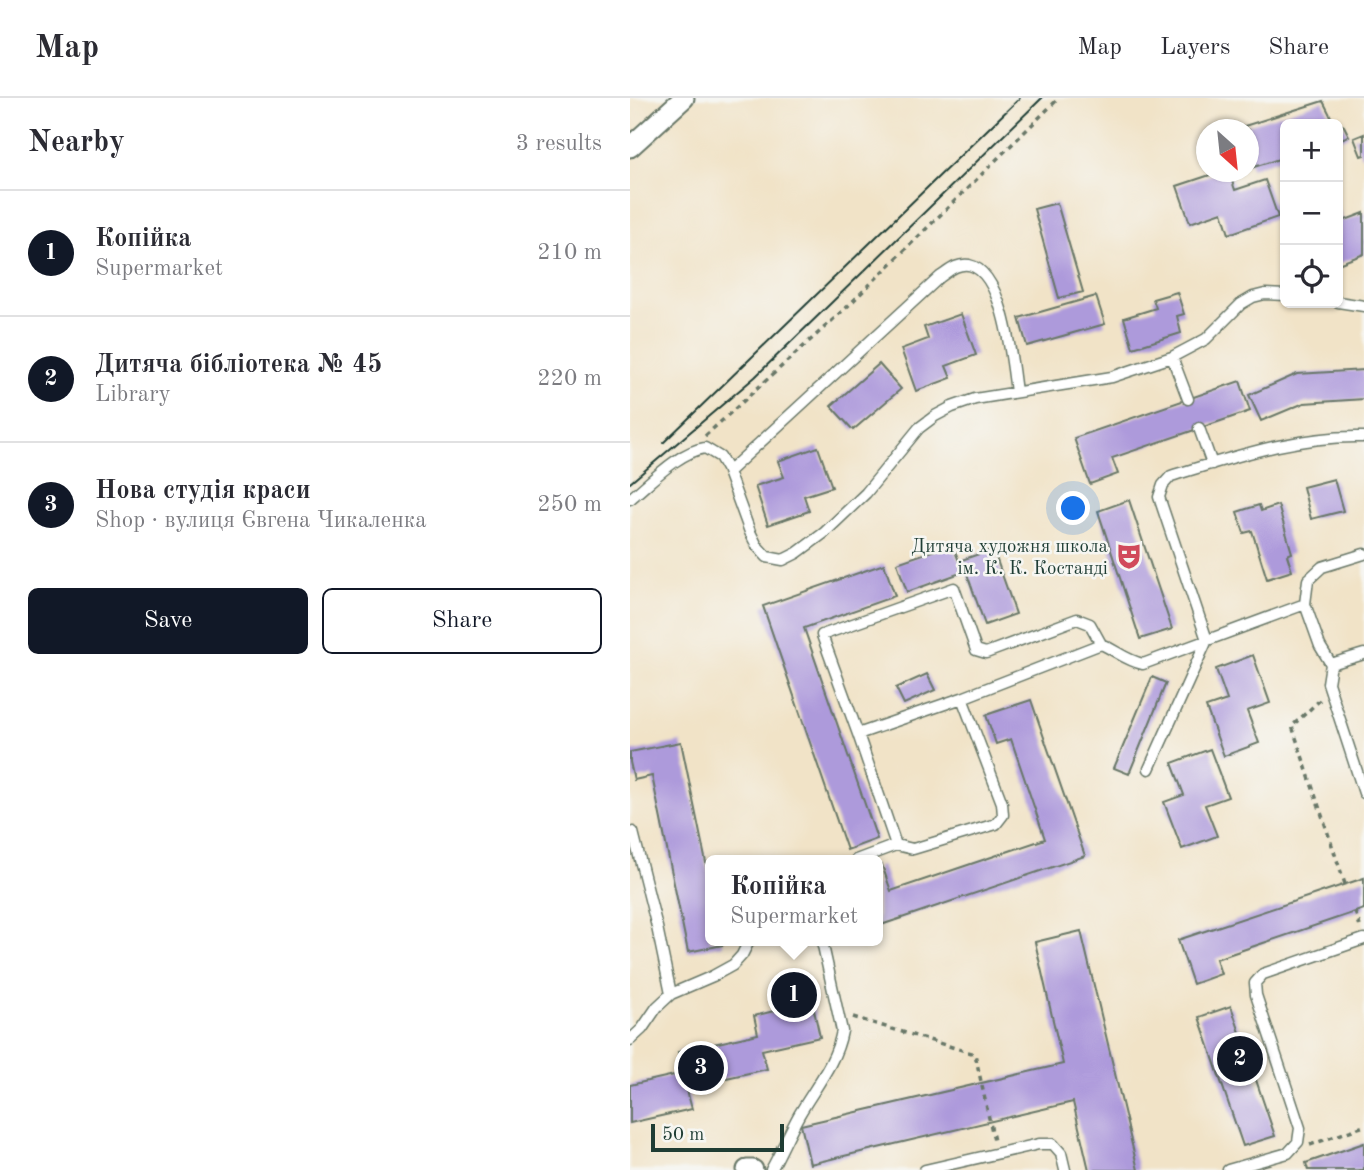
<!DOCTYPE html>
<html lang="en">
<head>
<meta charset="utf-8">
<style>
	:root { --surface:#fff; --page:#f7f7f7; --text:#2b2b33; --muted:#7c7c81; --line:#e1e1e2; --accent:#111827 }
	body { margin:0; font-family:"Old Standard TT",serif; background:var(--page); color:var(--text) }
	.controls { position:absolute; right:21px; top:21px; display:grid; overflow:hidden; border-radius:10px; box-shadow:0 2px 5px #0004 }
	.controls button { width:63px; height:63px; display:grid; place-items:center; padding:0; border:0; border-bottom:2px solid var(--line); background:var(--surface); color:var(--text); font:35px sans-serif }
	.compass { position:absolute; left:566px; top:21px; width:63px; height:63px; border-radius:50%; background:var(--surface); box-shadow:0 2px 5px #0004; rotate:153deg }
	.scale { position:absolute; left:21px; bottom:18px; width:133px; box-sizing:border-box; padding-left:7px; border:4px solid #1f3d34; border-top:0; font-size:19px; line-height:24px; white-space:nowrap; color:#1f3d34; -webkit-text-stroke:5px #f6f6f2; paint-order:stroke }
	.you { position:absolute; left:444px; top:411px; width:24px; height:24px; margin:-18px; border:5px solid #fff; border-radius:50%; background:#1a73e8; box-shadow:0 0 0 10px #1a73e833 }
	.badge { display:grid; place-items:center; width:46px; height:46px; border-radius:50%; background:var(--accent); color:#fff; font-size:23px; font-weight:700 }
	.pin { position:absolute; translate:-50% -50%; border:4px solid #fff; box-shadow:0 2px 7px #0006 }
	.popup { position:absolute; left:75px; top:757px; width:178px; height:91px; box-sizing:border-box; display:grid; place-content:center; border-radius:10px; background:var(--surface); filter:drop-shadow(0 2px 5px #0005); font-size:23px; white-space:nowrap; color:var(--muted) }
	.popup b { font-size:26px; color:var(--text) }
	.popup::after { content:''; position:absolute; left:50%; top:100%; margin-left:-14px; border:14px solid transparent; border-top-color:var(--surface) }
	.list { margin:0; padding:0; list-style:none }
	h2 { display:flex; justify-content:space-between; align-items:center; height:91px; margin:0; padding:0 28px; font-size:30px }
	h2 small { font-size:23px; font-weight:400; color:var(--muted) }
	.list li { display:grid; grid-template-columns:46px 1fr auto; gap:21px; align-items:center; box-sizing:border-box; height:126px; padding:0 28px; border-top:2px solid var(--line) }
	.list b { display:block; font-size:26px; white-space:nowrap }
	.list p { margin:0; font-size:23px; white-space:nowrap; color:var(--muted) }
	.list em { font-size:23px; font-style:normal; color:var(--muted) }
	.actions { display:flex; gap:14px; padding:21px 28px }
	.actions a { flex:1; padding:16px 0; border:2px solid var(--accent); border-radius:10px; text-align:center; font-size:24px; color:var(--accent) }
	.actions .main { background:var(--accent); color:#fff }
	.icon { flex:none; width:38px; height:38px; fill:none; stroke:currentColor; stroke-width:2; stroke-linecap:round; stroke-linejoin:round }
	.map { position:relative; flex:none; width:734px; height:1072px; overflow:hidden }
	header { display:flex; align-items:center; gap:42px; box-sizing:border-box; height:98px; padding:0 35px; background:var(--surface); border-bottom:2px solid var(--line) }
	header strong { font-size:33px }
	nav { display:flex; gap:38px; margin-inline-start:auto; font-size:24px }
	main { display:flex }
	aside { flex:1; background:var(--surface) }
	.map>svg:first-child { display:block }
</style>
</head>
<body>
<header>
<strong>Map</strong>
<nav><a>Map</a><a>Layers</a><a>Share</a></nav>
</header>
<main>
<aside>
<h2>Nearby<small>3 results</small></h2>
<ul class="list">
<li><span class="badge">1</span><div><b>Копійка</b><p>Supermarket</p></div><em>210 m</em></li>
<li><span class="badge">2</span><div><b>Дитяча бібліотека № 45</b><p>Library</p></div><em>220 m</em></li>
<li><span class="badge">3</span><div><b>Нова студія краси</b><p>Shop · вулиця Євгена Чикаленка</p></div><em>250 m</em></li>
</ul>
<div class="actions"><a class="main">Save</a><a>Share</a></div>
</aside>
<div class="map">
<svg width="734" height="1072" viewBox="0 0 734 1072">
	<rect width="100%" height="100%" fill="#f6f6f2"/>
	<filter id="ink" filterUnits="userSpaceOnUse"><feTurbulence type="fractalNoise" baseFrequency=".0143" numOctaves="2"/><feDisplacementMap in="SourceGraphic" scale="14" xChannelSelector="R" yChannelSelector="G"/><feConvolveMatrix kernelMatrix="1 2 1 2 8 2 1 2 1" color-interpolation-filters="sRGB"/></filter>
	<filter id="wash" filterUnits="userSpaceOnUse"><feTurbulence type="fractalNoise" baseFrequency=".00686" numOctaves="4" result="noise"/><feDisplacementMap in="SourceGraphic" scale="28" xChannelSelector="R" yChannelSelector="G"/><feGaussianBlur stdDeviation="1.57" result="paint"/><feColorMatrix in="noise" values="0 0 0 0 0 0 0 0 0 0 0 0 0 0 0 0 0 1.4 0 .05"/><feComposite in="paint" operator="in"/></filter>
	<g filter="url(#wash)">
		<rect width="100%" height="100%" fill="#f1e3c7"/>
		<g id="blocks">
			<path fill="#ad9adb" d="M693,3L702,21L714,28L719,38L708,42V26H655V59L621,70L619,61V32L605,31Z
				M734,36V57L731,58L724,40Z
				M589,74H599L605,92L635,82L648,119L599,136L592,114L560,125L547,88Z
				M427,105L453,194L429,200L404,111Z
				M708,108L713,123L734,115V156L708,166Z
				M547,194L554,216L547,218L551,235L503,250L494,220L526,210L523,201Z
				M466,198L475,226L397,248L389,220Z
				M331,216L346,257L316,268L321,280L286,293L271,251L298,241L294,229Z
				M249,266L271,291L223,332L201,308Z
				M734,272V301L674,305L631,323L619,297L667,276Z
				M610,283L620,313L482,360L488,376L460,386L444,340Z
				M188,349L202,389L174,398L179,413L138,427L125,388L154,379L148,363Z
				M704,381L713,413L681,421L673,389Z
				M499,402L542,531L510,541L468,413Z
				M629,407L631,413L648,407L662,455L657,457L662,473L637,481L622,433L614,435L607,414Z
				M322,446L329,463L363,451L386,516L355,527L336,473L277,494L267,465Z
				M254,466L265,498L174,530L247,741L217,752L133,508Z
				M623,557L640,605L617,613L629,645L594,658L576,609L597,602L586,571Z
				M297,576L305,592L274,606L266,590Z
				M522,579L536,585L499,676L484,670Z
				M401,602L455,758L248,828V768L252,767L261,793L415,741L381,641L366,646L356,617Z
				M51,644L80,784V843H92L93,847L58,854L22,678L4,682L0,664V654Z
				M580,651L598,699L575,707L587,738L552,751L534,704L554,697L542,665Z
				M734,780V811L586,861L591,876L563,886L548,842Z
				M451,833L508,1072H459L443,1004L180,1066L171,1027L433,966L405,844Z
				M177,881L190,939L132,952L137,971L56,989L62,1011L0,1025V987L53,975L48,954L128,936L124,918L148,912L143,888Z
				M601,908L645,1038L613,1048L569,919Z
				M734,1045V1072H678L676,1065Z"/>
		</g>
	</g>
	<g filter="url(#ink)">
		<use href="#blocks" fill-opacity="0" stroke="#687767" stroke-width="2"/>
		<g fill="none" stroke-linecap="round" stroke-linejoin="round">
			<defs>
				<path id="lane" d="M708,204L734,208
					M542,259L558,301
					M569,330L582,366
					M98,374L310,179C319,173 327,165 339,167C374,174 382,265 386,294
					M0,401C21,384 48,354 75,350L90,359L97,371L120,434L127,448L137,459L153,462L167,455L194,435L236,395L289,330L305,318L322,309L345,301L482,279L542,259L576,241L611,206L623,199L635,196L655,197
					M734,456L692,469L678,482L675,506L690,548L701,566L734,556
					M701,566L698,585L734,695
					M228,636L192,537L324,490L346,552L356,555L447,521L460,526L471,546
					M519,671L577,542L529,399L533,387L541,378C604,359 668,337 734,339
					M3,734L27,829L41,896
					M266,747L228,636L332,600L471,546C485,552 497,563 513,566L675,506
					M226,762L266,747L283,751L366,726L373,717L372,705L332,600
					M0,942L12,931L27,909L41,896L83,878L103,867L112,857L119,843
					M141,1072C151,1054 159,1035 169,1017C185,989 206,965 212,933L192,843
					M295,1072L409,1046H423L431,1055L435,1072
					M598,1072L658,1055L668,1044L670,1030L626,897L625,885L633,876L734,841"/>
				<path id="street" d="M0,49L54,0
					M117,1072H123"/>
			</defs>
			<use href="#lane" stroke="#687767" stroke-width="13"/>
			<use href="#street" stroke="#687767" stroke-width="23"/>
			<path stroke="#687767" stroke-width="3.5" stroke-dasharray="5 5" stroke-linecap="butt" d="M75,338L218,208L429,0
				M690,602L662,628L715,786
				M725,814L730,828
				M223,919L345,956L364,1043
				M680,1047L734,1028"/>
			<use href="#lane" stroke="#fff" stroke-width="10"/>
			<use href="#street" stroke="#fff" stroke-width="19"/>
			<path stroke="#1f3d34" stroke-width="2" d="M33,345L390,0
				M0,385L125,279L412,0"/>
		</g>
	</g>
	<defs>
		<symbol id="theatre-bare" viewBox="-9 -9 18 18"><path d="M-5-5.5Q0-4 5-5.5V0Q5 5 0 6Q-5 5-5 0ZM-3.3-2.5H-1v1.5H-3.3ZM1-2.5H3.3v1.5H1ZM-2.8 1Q0 5.5 2.8 1Z" fill="#d1495b" stroke="#f6f6f2" stroke-width="2.5" paint-order="stroke"/></symbol>
	</defs>
	<g fill-rule="evenodd">
		<use href="#theatre-bare" x="480" y="439" width="38" height="38"/>
	</g>
	<g text-anchor="middle" stroke-width="5" stroke-linejoin="round" paint-order="stroke">
		<g font-size="19" fill="#1f3d34" stroke="#f6f6f2" text-anchor="end">
			<text x="478" y="454">Дитяча художня школа<tspan x="478" dy="22">ім. К. К. Костанді</tspan></text>
		</g>
	</g>
</svg>
<div class="controls">
<button>+</button>
<button>−</button>
<button><svg class="icon" aria-label="locate" viewBox="0 0 24 24"><circle cx="12" cy="12" r="6"/><path d="M12 2v4M12 18v4M2 12h4M18 12h4"/></svg></button>
</div>
<svg class="compass" viewBox="-18 -18 36 36"><path d="M0-13l5 13h-10z" fill="#e53935"/><path d="M0 13l5-13h-10z" fill="#7c7c81"/></svg>
<div class="scale">50 m</div>
<div class="you"></div>
<div class="pin badge" style="left:164px;top:897px">1</div>
<div class="popup"><b>Копійка</b>Supermarket</div>
<div class="pin badge" style="left:610px;top:961px">2</div>
<div class="pin badge" style="left:71px;top:970px">3</div>
</div>
</main>
</body>
</html>
